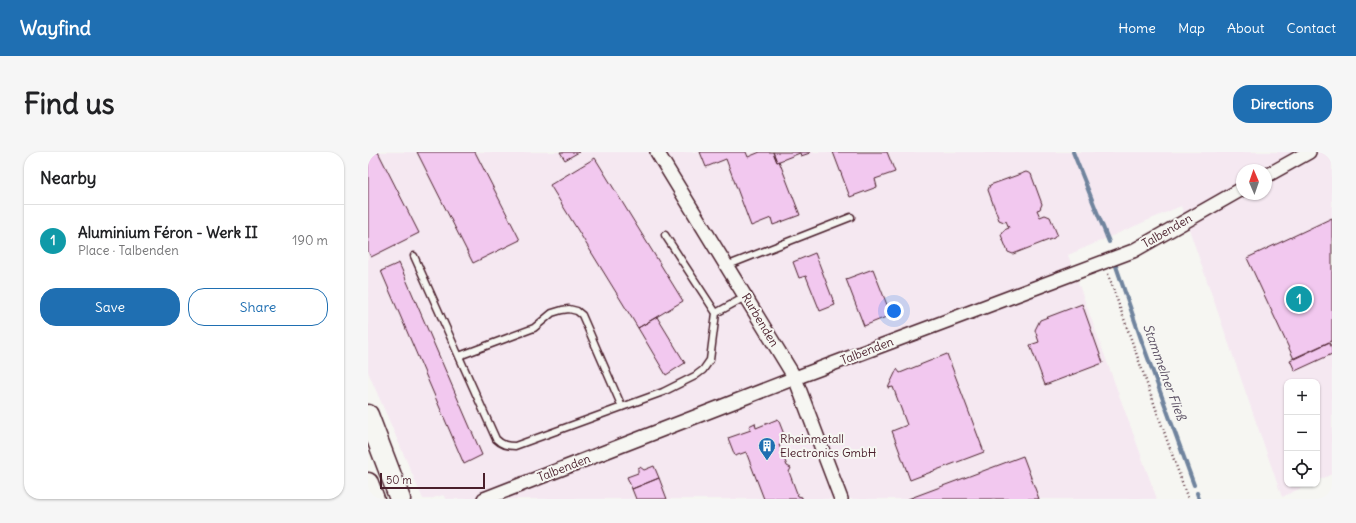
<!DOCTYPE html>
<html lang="en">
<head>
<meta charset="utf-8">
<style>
	:root { --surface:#fff; --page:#f6f6f6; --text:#202124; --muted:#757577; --line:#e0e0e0; --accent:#1f6fb2 }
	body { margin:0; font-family:Delius,sans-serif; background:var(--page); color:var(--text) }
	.controls { position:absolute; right:12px; bottom:12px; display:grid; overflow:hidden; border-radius:8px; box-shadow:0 1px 3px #0004 }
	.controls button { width:36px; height:36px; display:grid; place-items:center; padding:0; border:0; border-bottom:1px solid var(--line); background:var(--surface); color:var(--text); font:20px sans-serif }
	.compass { position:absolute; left:868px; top:12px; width:36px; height:36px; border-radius:50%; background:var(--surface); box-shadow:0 1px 3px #0004; rotate:358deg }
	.scale { position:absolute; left:12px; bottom:10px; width:105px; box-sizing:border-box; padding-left:4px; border:2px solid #4a1f2b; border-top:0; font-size:11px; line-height:14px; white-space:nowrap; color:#4a1f2b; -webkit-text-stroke:3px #f6f6f2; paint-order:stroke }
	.you { position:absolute; left:526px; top:159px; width:14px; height:14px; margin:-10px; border:3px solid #fff; border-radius:50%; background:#1a73e8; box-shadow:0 0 0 6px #1a73e833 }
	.badge { display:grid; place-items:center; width:26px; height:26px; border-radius:50%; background:var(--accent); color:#fff; font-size:13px; font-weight:700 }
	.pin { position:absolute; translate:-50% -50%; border:2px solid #fff; box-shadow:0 1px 4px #0006 }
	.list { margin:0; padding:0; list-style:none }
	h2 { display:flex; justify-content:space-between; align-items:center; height:52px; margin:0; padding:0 16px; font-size:17px }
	h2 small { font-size:13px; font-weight:400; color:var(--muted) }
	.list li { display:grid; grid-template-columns:26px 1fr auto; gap:12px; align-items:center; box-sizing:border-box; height:72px; padding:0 16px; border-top:1px solid var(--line) }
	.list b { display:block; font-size:15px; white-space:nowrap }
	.list p { margin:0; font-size:13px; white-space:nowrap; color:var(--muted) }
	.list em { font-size:13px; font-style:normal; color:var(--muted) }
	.actions { display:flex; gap:8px; padding:12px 16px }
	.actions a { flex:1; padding:9px 0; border:1px solid var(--accent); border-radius:16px; text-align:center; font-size:14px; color:var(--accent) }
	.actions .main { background:var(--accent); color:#fff }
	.icon { flex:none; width:22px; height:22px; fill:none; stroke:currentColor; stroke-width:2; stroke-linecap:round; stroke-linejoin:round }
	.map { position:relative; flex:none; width:964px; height:347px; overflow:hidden; border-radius:16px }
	header { display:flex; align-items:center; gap:24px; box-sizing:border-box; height:56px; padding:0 20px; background:var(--accent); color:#fff }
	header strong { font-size:19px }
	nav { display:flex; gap:22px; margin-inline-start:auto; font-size:14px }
	.intro { display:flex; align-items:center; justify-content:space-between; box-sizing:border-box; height:96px; padding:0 24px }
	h1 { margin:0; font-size:28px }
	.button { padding:10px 18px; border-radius:16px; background:var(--accent); color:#fff; font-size:14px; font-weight:700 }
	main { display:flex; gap:24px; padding:0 24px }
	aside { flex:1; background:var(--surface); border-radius:16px; box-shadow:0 1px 3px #0004 }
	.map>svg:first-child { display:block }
</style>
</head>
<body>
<header>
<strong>Wayfind</strong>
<nav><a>Home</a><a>Map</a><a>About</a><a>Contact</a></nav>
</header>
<div class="intro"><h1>Find us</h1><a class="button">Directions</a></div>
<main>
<aside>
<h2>Nearby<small></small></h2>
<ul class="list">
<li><span class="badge" style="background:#0f9aa8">1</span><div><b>Aluminium Féron - Werk II</b><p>Place · Talbenden</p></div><em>190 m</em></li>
</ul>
<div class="actions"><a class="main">Save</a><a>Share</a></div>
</aside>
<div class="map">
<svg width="964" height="347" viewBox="0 0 964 347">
	<rect width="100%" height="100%" fill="#f6f6f2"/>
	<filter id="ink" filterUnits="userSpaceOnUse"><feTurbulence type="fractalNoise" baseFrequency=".025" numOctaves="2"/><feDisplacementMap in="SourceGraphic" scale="8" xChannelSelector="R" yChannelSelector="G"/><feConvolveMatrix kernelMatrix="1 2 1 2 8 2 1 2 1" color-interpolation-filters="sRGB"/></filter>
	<g filter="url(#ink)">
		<path fill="#f5e8f1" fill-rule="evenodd" d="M0,0H964V322L949,329V230H919V332H942L914,345L813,54L700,103L789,347H78L75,343L62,347H55L0,220ZM874,18H898V42H874Z"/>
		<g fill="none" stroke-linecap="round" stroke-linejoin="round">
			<path stroke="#70849e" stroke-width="4" d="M705,0L741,90
				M748,114L773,187L826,333
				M829,341L831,347"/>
		</g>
		<path fill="#f2c8ef" stroke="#4a1f2b" d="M0,0H10L51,81L3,105L0,99Z
			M49,0H107L152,88L105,111Z
			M192,0H211L197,8Z
			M332,0H378L380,5L392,0H405L409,10L411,9L432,63L405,73L403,66L383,74L358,7L338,15Z
			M405,0H442V1L433,4L432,1L409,10Z
			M465,0H519L527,20L507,27L509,35L482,45Z
			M227,6L315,149L270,176L182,33Z
			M658,20L663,22L674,52L672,57L669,58L672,65L677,63L682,65L689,82L686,86L645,102L640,100L633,83L636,78L641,76L638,69L636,70L631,68L620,38L622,33Z
			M964,66V189L926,207L879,106Z
			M447,101L467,153L452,159L438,124L431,126L425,110Z
			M31,111L114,303L96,312L13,119Z
			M505,117L523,163L496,174L478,127Z
			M714,152L735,211L677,233L662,193L671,190L667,178L672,168Z
			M289,165L317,211L298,223L270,176Z
			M961,190L964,196V202L927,219L922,208Z
			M579,202L616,300L542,328L524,279L539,273L525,235L520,236L529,217L532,221Z
			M410,267L419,290L411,293L419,314L423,316L421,320L430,344L434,345V347H396L378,300L367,304L360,286L383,278L381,274L387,271L388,276Z
			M655,304L671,347H540Z
			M286,314L291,326L264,337L259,325L270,321V316L272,315L276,318Z
			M291,326L299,347H268L264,337Z"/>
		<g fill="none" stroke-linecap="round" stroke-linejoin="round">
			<defs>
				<path id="service" d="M46,104L128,287C134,293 139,294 147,294L295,240L327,224L335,218L342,208L348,161L297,83
					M358,114L483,65
					M348,161L377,145
					M91,204L166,176L184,161L194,158L201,157L209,159L214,163L254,255"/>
				<path id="minor" d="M289,0L427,226L473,347
					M898,24L941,0
					M116,347L427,226L765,99L874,37"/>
				<path id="primary" d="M0,263L32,347
					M0,331L6,347"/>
			</defs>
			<use href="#service" stroke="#4a1f2b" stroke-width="9"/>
			<use href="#minor" stroke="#4a1f2b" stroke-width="16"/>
			<use href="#primary" stroke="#4a1f2b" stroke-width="23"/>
			<path stroke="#4a1f2b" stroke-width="2.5" stroke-dasharray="1 3" stroke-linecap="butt" d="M740,122L820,347"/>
			<use href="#service" stroke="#f6f6f2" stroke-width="6"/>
			<use href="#minor" stroke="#f6f6f2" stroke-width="13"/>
			<use href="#primary" stroke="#f6f6f2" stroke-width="20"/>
		</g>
	</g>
	<defs>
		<symbol id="building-pin" viewBox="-11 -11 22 30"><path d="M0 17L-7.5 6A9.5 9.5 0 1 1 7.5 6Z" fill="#1f6fb2" stroke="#f6f6f2"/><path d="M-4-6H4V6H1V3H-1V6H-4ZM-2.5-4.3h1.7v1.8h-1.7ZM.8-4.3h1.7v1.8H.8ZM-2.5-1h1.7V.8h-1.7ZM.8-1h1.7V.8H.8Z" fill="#fff"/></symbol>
	</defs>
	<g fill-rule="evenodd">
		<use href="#building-pin" x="389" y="284" width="20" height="27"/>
	</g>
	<g text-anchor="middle" stroke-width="4" stroke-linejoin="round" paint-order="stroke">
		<g font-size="12" fill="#4a1f2b" stroke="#f6f6f2">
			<text transform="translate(799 79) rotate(-30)" y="4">Talbenden</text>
			<text transform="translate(392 168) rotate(59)" y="4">Rurbenden</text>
			<text transform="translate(499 199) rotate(-21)" y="4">Talbenden</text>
			<text transform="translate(196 316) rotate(-21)" y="4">Talbenden</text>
		</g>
		<g font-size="12" fill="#4a1f2b" stroke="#f6f6f2" text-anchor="start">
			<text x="412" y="291">Rheinmetall<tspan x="412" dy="14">Electronics GmbH</tspan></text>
		</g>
		<g font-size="13" font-style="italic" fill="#5d5265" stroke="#f6f6f2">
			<text transform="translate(797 220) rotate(70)" y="5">Stammelner Fließ</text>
		</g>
	</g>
</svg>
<div class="controls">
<button>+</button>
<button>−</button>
<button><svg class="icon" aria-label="locate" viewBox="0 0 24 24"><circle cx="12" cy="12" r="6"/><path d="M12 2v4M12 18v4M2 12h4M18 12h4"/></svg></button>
</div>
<svg class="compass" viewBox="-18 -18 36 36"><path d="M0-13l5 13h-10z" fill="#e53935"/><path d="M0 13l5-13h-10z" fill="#757577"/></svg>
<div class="scale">50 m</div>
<div class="you"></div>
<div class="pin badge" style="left:931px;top:147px;background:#0f9aa8">1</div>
</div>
</main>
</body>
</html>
